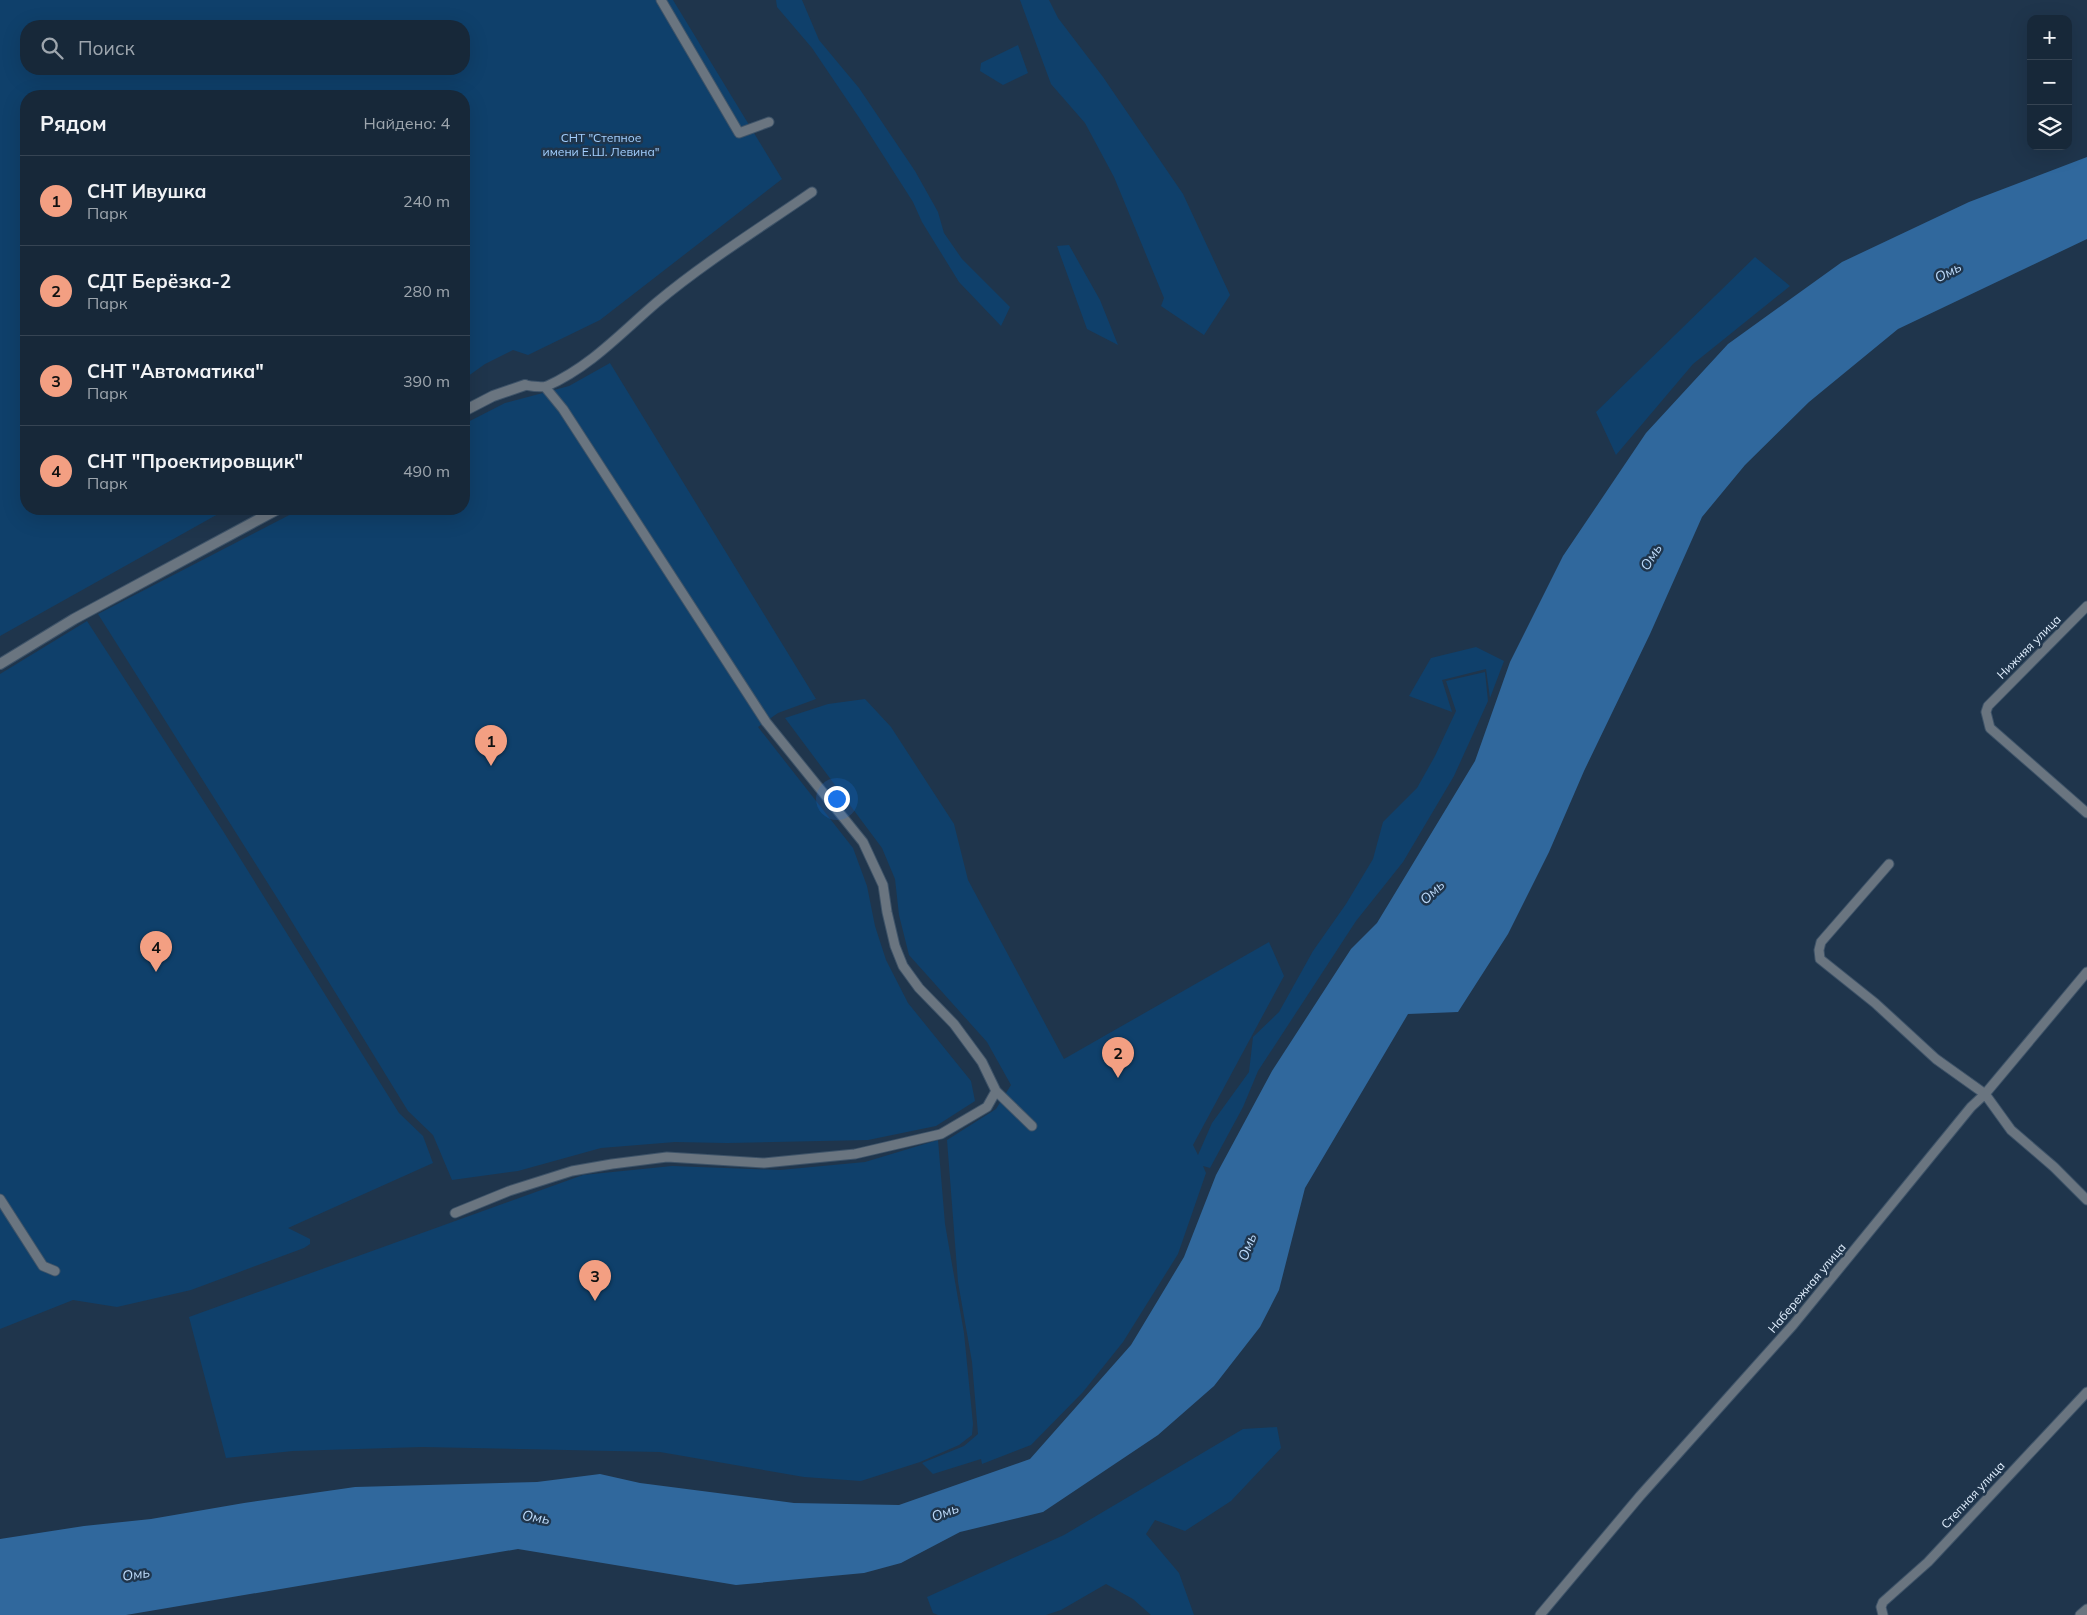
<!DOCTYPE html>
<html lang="ru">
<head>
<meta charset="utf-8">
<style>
	:root { --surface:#172839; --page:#243444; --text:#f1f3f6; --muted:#9ea6ae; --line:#364453; --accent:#f39f82 }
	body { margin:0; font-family:Mulish,sans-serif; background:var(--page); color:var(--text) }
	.controls { position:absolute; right:15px; top:15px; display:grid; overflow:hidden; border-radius:10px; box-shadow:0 5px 20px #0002 }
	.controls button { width:45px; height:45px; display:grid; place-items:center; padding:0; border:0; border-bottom:1px solid var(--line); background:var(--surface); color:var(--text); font:25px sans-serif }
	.you { position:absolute; left:836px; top:798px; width:18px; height:18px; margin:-12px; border:4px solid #fff; border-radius:50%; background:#1a73e8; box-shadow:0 0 0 8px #1a73e833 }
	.badge { display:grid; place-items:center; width:32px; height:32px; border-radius:50%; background:var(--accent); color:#111; font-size:16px; font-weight:700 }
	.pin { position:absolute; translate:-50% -41px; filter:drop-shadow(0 1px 2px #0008) }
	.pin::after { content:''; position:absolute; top:26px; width:18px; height:15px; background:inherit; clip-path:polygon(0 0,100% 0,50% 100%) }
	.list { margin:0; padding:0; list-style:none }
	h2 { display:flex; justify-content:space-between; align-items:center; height:65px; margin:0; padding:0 20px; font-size:21px }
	h2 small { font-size:16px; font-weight:400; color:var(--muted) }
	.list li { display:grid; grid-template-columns:32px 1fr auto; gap:15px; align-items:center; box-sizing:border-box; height:90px; padding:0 20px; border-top:1px solid var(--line) }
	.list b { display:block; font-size:19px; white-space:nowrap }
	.list p { margin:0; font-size:16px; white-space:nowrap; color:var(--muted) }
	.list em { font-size:16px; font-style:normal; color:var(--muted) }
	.icon { flex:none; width:28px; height:28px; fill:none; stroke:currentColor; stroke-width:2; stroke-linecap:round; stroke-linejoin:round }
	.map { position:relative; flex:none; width:2087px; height:1615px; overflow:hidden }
	.search { position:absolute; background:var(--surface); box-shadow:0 5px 20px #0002; left:20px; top:20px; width:450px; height:55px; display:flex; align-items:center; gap:12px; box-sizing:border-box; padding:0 18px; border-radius:20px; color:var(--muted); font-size:19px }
	.panel { position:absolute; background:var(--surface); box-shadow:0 5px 20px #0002; left:20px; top:90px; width:450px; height:425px; border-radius:20px }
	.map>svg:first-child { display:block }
</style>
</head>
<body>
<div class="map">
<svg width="2087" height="1615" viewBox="0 0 2087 1615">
	<rect width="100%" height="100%" fill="#1f354c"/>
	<path fill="#0f406b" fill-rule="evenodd" d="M0,0H673L782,179L600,320L528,355L513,350L485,364L464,379V96H26V509H227L0,636ZM26,26H464V69H26Z
		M776,0H802L819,40L859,88L915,171L938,212L944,233L962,259L1010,307L1001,326L959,282L922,222L913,202L860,119L812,48L777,7Z
		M1020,0H1049L1058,18L1103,77L1183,194L1230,295L1204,335L1161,306L1164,298L1114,177L1085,123L1051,84Z
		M1018,45L1028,73L1003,85L980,71L981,63Z
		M1069,245L1100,300L1118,345L1087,329L1057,246Z
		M1755,257L1790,286L1693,364L1616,455L1596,412Z
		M610,363L816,699L778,713L758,727L853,848L867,886L875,926L886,960L908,1003L971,1081L975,1101L936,1126L868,1140L727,1143L675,1142L601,1148L518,1171L452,1180L433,1135L408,1111L281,904L98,614L301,509H464V424L505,403L569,386Z
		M87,621L223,831L399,1113L423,1136L433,1163L288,1228L310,1239V1244L304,1248L191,1290L117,1307L73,1300L0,1329V674Z
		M1476,647L1504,661L1490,698L1486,669L1442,680L1452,712L1409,696L1431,658Z
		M1485,672L1488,701L1454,776L1403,862L1356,921L1258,1071L1243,1107L1210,1168L1203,1166L1206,1173L1178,1254L1123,1342L1083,1392L1031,1445L982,1464L981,1459L933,1474L922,1463L964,1446L978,1434L972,1362L958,1282L947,1140L996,1109L1011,1085L987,1042L909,955L899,915L895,879L882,848L785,718L828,704L865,699L891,727L954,824L968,880L1064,1059L1269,942L1284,976L1193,1145L1198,1155L1212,1123L1249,1072L1253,1037L1279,1012L1313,951L1346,904L1373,859L1383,822L1417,788L1435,756L1456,711L1446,681Z
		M938,1140L945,1224L964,1333L973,1424L972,1435L959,1445L920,1462L861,1481L804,1477L660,1452L422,1447L293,1451L226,1458L189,1317L583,1175L672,1166L780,1170L865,1162Z
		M1277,1427L1281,1448L1231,1501L1185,1531L1155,1520L1146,1534L1179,1573L1194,1615H1151L1133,1599L1106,1584L1061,1610L1046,1615H938L933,1613L927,1597L1064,1535L1243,1429Z"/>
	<path fill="#30689d" d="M2087,157V239L1898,329L1809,402L1745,465L1702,517L1650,634L1584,771L1549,852L1508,934L1458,1012L1408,1014L1305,1188L1279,1290L1260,1327L1214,1386L1158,1435L1043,1512L960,1532L901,1563L864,1573L736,1585L518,1549L126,1615H0V1539L84,1526L151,1519L244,1503L355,1487L537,1482L600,1474L640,1483L794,1503L899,1505L1030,1459L1131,1345L1184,1257L1216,1175L1272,1071L1351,949L1377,923L1475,761L1510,662L1563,556L1646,433L1728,344L1842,262L1969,202Z"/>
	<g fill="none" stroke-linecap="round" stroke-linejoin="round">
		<defs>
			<path id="minor" d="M661,0L739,133L769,122
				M525,385C531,386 541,388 547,386C590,367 621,333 656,303C705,262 760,228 812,192
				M545,387L563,409L766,722L863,842L883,885L887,912L895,946L903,966L919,988L954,1024L982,1062L996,1091L1032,1126
				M2087,606L1988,706L1986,712L1990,728L2087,813
				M1889,864L1821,942L1819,950L1820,959L1875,1003L1936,1059L1985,1094L2011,1130L2054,1167L2087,1200
				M0,1199L43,1266L55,1271
				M455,1213L509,1191L572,1171L612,1164L667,1157L764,1163L855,1154L941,1134L987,1107L996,1091
				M1540,1615L1640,1496L1793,1325L1971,1107L1985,1094L2087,972
				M1883,1615L1881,1607L1883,1602L1928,1562L2087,1392
				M2080,1615L2087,1609"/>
			<path id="tertiary" d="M464,411L493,396L525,385
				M0,664L74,619L278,509"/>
		</defs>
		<use href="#minor" stroke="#3e5368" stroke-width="11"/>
		<use href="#tertiary" stroke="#3e5368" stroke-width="12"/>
		<use href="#minor" stroke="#6a7580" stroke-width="9"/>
		<use href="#tertiary" stroke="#6a7580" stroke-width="10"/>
	</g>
	<g text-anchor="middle" stroke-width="5" stroke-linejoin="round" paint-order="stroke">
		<g font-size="12" fill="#a4d0ff" stroke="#1f354c">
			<text x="601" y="142">СНТ "Степное<tspan x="601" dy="14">имени Е.Ш. Левина"</tspan></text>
		</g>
		<g font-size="12" fill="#e1effe" stroke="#1f354c">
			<text transform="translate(2029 647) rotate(-45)" y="4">Нижняя улица</text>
			<text transform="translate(1807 1288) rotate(-50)" y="4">Набережная улица</text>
			<text transform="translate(1973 1495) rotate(-47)" y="4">Степная улица</text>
		</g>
		<g font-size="14" font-style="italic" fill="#bddaf9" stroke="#1f354c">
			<text transform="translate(1948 272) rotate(-27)" y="5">Омь</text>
			<text transform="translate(1651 557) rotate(-58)" y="5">Омь</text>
			<text transform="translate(1432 892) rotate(-44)" y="5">Омь</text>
			<text transform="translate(1247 1247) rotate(-69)" y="5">Омь</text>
			<text transform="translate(945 1512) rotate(-21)" y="5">Омь</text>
			<text transform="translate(536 1517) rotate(9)" y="5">Омь</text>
			<text transform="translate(136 1574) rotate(-9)" y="5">Омь</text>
		</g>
	</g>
</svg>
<div class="controls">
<button>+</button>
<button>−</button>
<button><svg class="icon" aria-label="layers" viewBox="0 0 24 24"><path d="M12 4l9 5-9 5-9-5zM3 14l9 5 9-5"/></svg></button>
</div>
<div class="you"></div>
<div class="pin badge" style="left:491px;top:766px">1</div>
<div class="pin badge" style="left:1118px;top:1078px">2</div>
<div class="pin badge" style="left:595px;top:1301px">3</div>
<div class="pin badge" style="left:156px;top:972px">4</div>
<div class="search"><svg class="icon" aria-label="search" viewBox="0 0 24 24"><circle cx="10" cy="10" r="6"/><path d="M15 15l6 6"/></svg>Поиск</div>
<section class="panel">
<h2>Рядом<small>Найдено: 4</small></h2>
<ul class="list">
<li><span class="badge">1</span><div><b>СНТ Ивушка</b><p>Парк</p></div><em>240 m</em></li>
<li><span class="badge">2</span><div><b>СДТ Берёзка-2</b><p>Парк</p></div><em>280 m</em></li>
<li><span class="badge">3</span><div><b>СНТ &quot;Автоматика&quot;</b><p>Парк</p></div><em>390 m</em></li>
<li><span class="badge">4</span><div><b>СНТ &quot;Проектировщик&quot;</b><p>Парк</p></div><em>490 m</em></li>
</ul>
</section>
</div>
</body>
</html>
